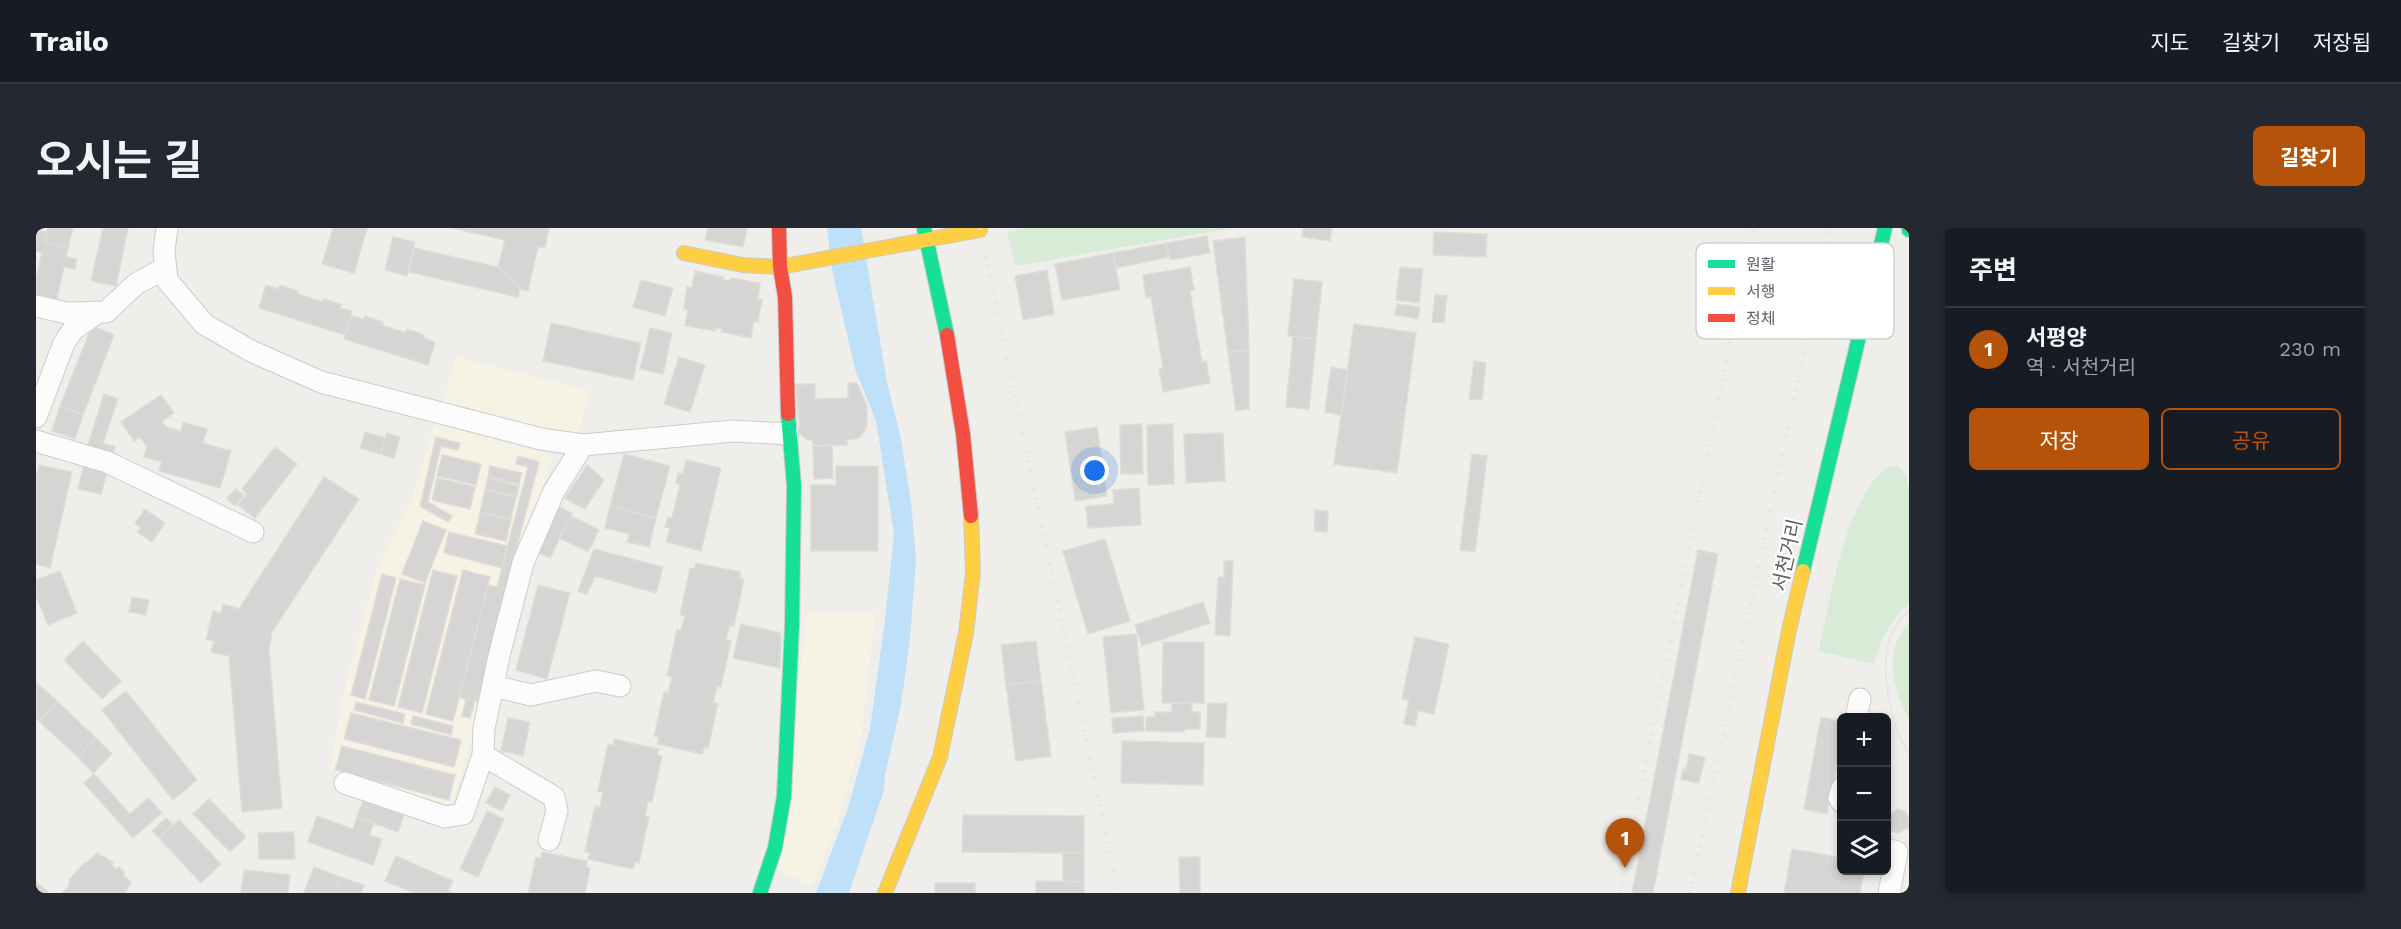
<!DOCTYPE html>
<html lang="ko">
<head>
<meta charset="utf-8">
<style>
	:root { --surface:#171b24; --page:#242831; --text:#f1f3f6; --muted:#9ea1a6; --line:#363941; --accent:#b45309 }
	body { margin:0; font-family:"Work Sans","Noto Sans KR",sans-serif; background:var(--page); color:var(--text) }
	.controls { position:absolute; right:18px; bottom:18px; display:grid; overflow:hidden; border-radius:9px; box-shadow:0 3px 9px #0003 }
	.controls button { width:54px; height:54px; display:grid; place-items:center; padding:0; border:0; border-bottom:2px solid var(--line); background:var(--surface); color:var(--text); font:30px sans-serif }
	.you { position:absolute; left:1059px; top:243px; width:21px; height:21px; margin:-15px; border:4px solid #fff; border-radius:50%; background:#1a73e8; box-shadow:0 0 0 9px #1a73e833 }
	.badge { display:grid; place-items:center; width:39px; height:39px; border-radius:50%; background:var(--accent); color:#fff; font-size:20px; font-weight:700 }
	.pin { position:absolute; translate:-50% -50px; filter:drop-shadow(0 2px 3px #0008) }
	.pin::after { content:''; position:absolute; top:32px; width:21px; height:18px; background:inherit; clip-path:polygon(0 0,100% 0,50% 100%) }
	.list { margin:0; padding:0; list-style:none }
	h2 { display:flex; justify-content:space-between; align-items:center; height:78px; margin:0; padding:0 24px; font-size:26px }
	h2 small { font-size:20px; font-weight:400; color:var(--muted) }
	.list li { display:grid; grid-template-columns:39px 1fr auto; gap:18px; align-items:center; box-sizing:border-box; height:84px; padding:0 24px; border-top:2px solid var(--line) }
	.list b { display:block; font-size:22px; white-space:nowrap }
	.list p { margin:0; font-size:20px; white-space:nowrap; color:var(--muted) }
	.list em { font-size:20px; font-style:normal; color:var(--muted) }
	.actions { display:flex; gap:12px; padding:18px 24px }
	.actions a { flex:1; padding:14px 0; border:2px solid var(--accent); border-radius:9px; text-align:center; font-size:21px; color:var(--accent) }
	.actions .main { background:var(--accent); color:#fff }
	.icon { flex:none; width:33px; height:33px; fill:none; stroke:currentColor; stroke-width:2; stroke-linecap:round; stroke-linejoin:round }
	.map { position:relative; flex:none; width:1873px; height:665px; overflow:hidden; border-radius:9px }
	header { display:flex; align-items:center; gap:36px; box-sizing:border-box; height:84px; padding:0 30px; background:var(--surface); border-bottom:2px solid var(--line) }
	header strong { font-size:28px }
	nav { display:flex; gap:33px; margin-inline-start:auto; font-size:21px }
	.intro { display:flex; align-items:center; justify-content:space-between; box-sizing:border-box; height:144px; padding:0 36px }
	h1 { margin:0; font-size:42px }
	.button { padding:15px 27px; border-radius:9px; background:var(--accent); color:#fff; font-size:21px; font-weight:700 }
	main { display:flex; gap:36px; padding:0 36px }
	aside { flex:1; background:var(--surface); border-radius:9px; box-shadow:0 3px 9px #0003 }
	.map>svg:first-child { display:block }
</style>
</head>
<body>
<header>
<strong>Trailo</strong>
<nav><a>지도</a><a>길찾기</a><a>저장됨</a></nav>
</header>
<div class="intro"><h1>오시는 길</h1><a class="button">길찾기</a></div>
<main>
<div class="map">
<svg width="1873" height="665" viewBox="0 0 1873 665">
	<rect width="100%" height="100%" fill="#efeeea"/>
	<path fill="#f7f3e4" d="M420,129L554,163L541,210L407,173Z
		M399,195L516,228L492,320L416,577L294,543L308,465L340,344L377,268Z
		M771,384L839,386L825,510L798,606L776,658L744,642Z"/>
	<path fill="#d8ebd6" d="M989,0H1196L980,38L971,4Z
		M1855,238H1862L1869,246L1873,261V376C1854,391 1844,413 1838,436L1783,423C1793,378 1811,259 1855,238Z
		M1873,393V492C1856,456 1847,426 1873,393Z"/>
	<path fill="#bfe0f9" d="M791,0H825L851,154L865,211L875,274L880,331L874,411L865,477L849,547L848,562L813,665H780L812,580L834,501L849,392L858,306L840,193L819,141L796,42Z"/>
	<path fill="#d6d5d3" stroke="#deddd9" stroke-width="1.5" d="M12,0H37L32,20L9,14Z
		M67,0H92L80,58L55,53Z
		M297,0H331L318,45L286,36Z
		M416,0H513L509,20L502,19L492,63L484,61L462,39L469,12Z
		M672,0H711L707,19L669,12Z
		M1267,0H1296L1294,13L1266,9Z
		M2,2L11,4L9,14L32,20L30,29L41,31L39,41L28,39L20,75L0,71V52L6,25L0,23Z
		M1398,4L1451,6L1450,29L1397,27Z
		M1171,8L1174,25L1134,32L1130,15Z
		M357,9L379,14L371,48L349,42Z
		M1209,9L1213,122L1192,125L1177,13Z
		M1130,15L1133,29L1080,40L1077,25Z
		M378,20L462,39L484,61L482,69L373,44Z
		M1077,25L1084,62L1026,72L1019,36Z
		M1154,39L1158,62L1154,63L1166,134L1170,133L1174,155L1127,164L1123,141L1127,140L1115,69L1110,70L1107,47Z
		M1364,39L1387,41L1383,75L1360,72Z
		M1011,42L1018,86L987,92L979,48Z
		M659,43L688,49V52L694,53L695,50L724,55L722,71L726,72L722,94L718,93L715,110L685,104L686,101L680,100L679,103L649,98L652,82L648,81L651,59L656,60Z
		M1258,51L1286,54L1280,111L1252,108Z
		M605,52L637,60L629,88L597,79Z
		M230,57L243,61L244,57L262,63L261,66L287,74L288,71L306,77L304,80L316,83L309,107L223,80Z
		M1399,67L1411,68L1408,95L1396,94Z
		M1361,76L1384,79L1382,91L1359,87Z
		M315,88L328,91L329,88L347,94L346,97L370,105L371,101L388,107L387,110L399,114L392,137L308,111Z
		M515,95L605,115L597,152L507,133Z
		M1318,96L1380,105L1361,245L1298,236Z
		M56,98L78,107L47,187L24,178Z
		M614,100L636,105L627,146L604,141Z
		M1257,109L1280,111L1273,181L1250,179Z
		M1213,122V181L1200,183L1192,125Z
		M643,129L669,137L654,184L628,176Z
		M1438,133L1450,135L1446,172L1433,171Z
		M1295,139L1312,142L1305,187L1289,184Z
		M812,155H821L831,178V197L828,204L823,210L811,212V217L777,218V213L770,211L764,206L760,156H779V171L812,170Z
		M68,166L82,171L67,215L79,219L76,228L51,220Z
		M125,167L138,185L126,193L130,199L145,203L147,194L171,201L167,215L195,223L184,260L123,243L126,234L108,229L111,219L104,209L98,213L85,194Z
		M24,178L47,187L39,211L16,203Z
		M1106,196L1107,246H1085L1084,197Z
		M1137,196L1138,256L1112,257L1111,197Z
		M1061,199L1071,268L1039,273L1029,204Z
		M329,204L349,210L344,226L324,220Z
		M351,205L364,209L358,230L344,226Z
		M1187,205L1189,253L1150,255L1148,206Z
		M400,209L424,215L422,222L405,218L392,274L416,288L412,294L384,278Z
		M796,217L797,250L778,251L777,218Z
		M239,219L261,236L219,290L202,277L211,266L206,261Z
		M588,226L634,238L620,290L574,278Z
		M1436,226L1451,228L1439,324L1424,322Z
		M406,227L445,236L440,257L401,248Z
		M482,228L503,234L470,361L461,359L492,239L480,236Z
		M650,232L685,240L665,323L630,314L634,300L629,299L632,289L636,290L644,256L640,255L642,245L647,246Z
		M3,237L36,244L14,340L0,336V250Z
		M48,237L71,243L65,266L42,261Z
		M551,237L568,252L549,281L529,270Z
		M454,238L486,245L483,256L452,249Z
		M800,238H842V323H775V257H800Z
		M288,249L323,271L236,404L233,422L246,580L206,584L193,428L175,424L178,413L170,411L177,383L185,385L187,376L203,381Z
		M401,250L439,259L434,281L396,272Z
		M452,250L483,258L481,268L449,261Z
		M1103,260L1105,297L1052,300L1050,278L1078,276L1077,262Z
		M199,261L208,267L199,278L191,271Z
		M449,262L480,269L475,291L444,284Z
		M521,278L536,285L514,330L499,323Z
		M574,278L620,290L613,319L591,314L594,306L569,300Z
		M109,281L129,295L116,314L101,304L105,300L99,295Z
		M1279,282L1292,283L1291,304L1278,303Z
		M444,285L475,292L470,313L439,306Z
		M535,288L563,302L552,324L523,310Z
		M387,293L410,302L389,355L366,346Z
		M413,304L471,318L466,340L408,325Z
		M1069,311L1094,393L1052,406L1027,323Z
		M558,321L627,339L620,365L559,348L551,366L542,363Z
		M1662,322L1682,326L1617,665H1596Z
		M1188,333H1197L1194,408L1179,407L1182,349H1188Z
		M660,335L705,344L703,350L708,351L698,398L694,397L690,412L695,413L685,459L681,458L677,474L682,475L672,520L668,519L666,526L621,516L623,509L618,508L628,464L632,465L636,449L631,448L641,401L645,402L649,388L644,387L654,340L658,341Z
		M397,342L421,348L386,485L362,479Z
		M427,342L454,349L417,493L390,486Z
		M24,343L41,385L12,397L0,368V352Z
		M346,346L360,350L329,471L315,467Z
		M364,351L389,357L358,478L333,472Z
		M452,357L470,361L442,474L423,469Z
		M502,357L534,365L511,451L480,442Z
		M96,369L113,372L110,387L93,384Z
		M1167,374L1174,395L1106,418L1099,397Z
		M705,396L745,405L744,440L697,430Z
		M1100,406L1108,482L1075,485L1067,409Z
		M1379,409L1413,416L1398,486L1382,483L1379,498L1368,496L1373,472L1366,471Z
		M47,413L85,453L66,471L28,432Z
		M1000,413L1005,453L970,457L965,417Z
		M1127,414H1168V475H1126Z
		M1005,453L1015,528L980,533L970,457Z
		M0,454L21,473L3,493L0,490Z
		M90,463L161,552L137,572L66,482Z
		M430,471L439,473L434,490L426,488Z
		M21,473L60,510L42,529L3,493Z
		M320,474L369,486L367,495L318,482Z
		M1136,475H1156V484H1164V501H1148V504L1110,503V489H1119V484H1136Z
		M1172,475L1191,476L1189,510L1170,509Z
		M315,485L425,512L418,539L308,511Z
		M377,488L417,498L415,507L375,496Z
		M1107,488L1108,503L1077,505L1076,490Z
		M1785,489L1806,493V512L1791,586L1768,581Z
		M472,490L494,494L487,528L465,523Z
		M60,510L76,526L57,545L42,529Z
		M578,511L623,521L621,527L626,528L616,574L612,573L609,588L613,589L603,635L599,634L597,641L552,631L554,625L549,624L559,578L564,579L567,564L562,563L572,516L577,517Z
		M1086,513L1168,515L1167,557L1085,555Z
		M306,518L419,547L413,572L299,542Z
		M1653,526L1669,529L1663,555L1645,552L1647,541L1650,542Z
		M58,546L94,586L112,570L126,585L97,610L48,555Z
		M459,559L474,567L466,583L450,575Z
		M173,571L210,609L194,624L157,586Z
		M327,573L368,587L362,604L321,589Z
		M1862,581L1869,583L1873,591V601L1870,600L1863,605L1856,603L1850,595V584L1854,586Z
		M451,583L468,591L442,649L424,641Z
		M927,587L1048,588V625L926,624Z
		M281,588L317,601L321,589L338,595L333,607L346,611L337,637L272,614Z
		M130,590L137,597L123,610L116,603Z
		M143,592L185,636L165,655L123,610Z
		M258,604L259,631H223L222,605Z
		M1756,621L1806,630V642H1828L1824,665H1748Z
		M506,624L551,633L550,639L554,640L549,665H492L500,629L505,630Z
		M61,625L77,634L75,636L81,642L83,639L89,645L87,647L95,654L89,665H26L32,659L34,651L48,635L49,636Z
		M1027,625H1048V654L1027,653Z
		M360,628L417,653L412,663L417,665H378L349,653Z
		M1143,629H1164V665H1144Z
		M278,639L304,649L299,665H268Z
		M208,642L254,647L252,665H205Z
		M304,649L328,657L325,665H299Z
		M1000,653L1048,654V665H1000Z
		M0,654L12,664L11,665H0Z
		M899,655H939V665H899Z"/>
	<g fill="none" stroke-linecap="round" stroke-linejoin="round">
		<defs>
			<path id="street" d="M131,0L128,23L131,52L168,96L215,123L285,154L505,211L547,217L697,203L752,206
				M0,78L31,85L70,84L100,56L129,40
				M0,189L28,115L37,102L62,84
				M0,213L71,234L217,304
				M457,458L495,467L560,453L584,458
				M1820,490L1824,471
				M447,527L518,569L521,583L513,612
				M309,555L409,589L427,586L447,527L448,500L463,428L487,335L518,263L547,217
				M1806,560L1803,570L1806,574
				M1850,621L1861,624L1853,665"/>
			<path id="fast" d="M888,0L911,107
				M1873,0V2
				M1767,343L1849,0
				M724,665L739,620L748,568L756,398L758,258L752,186"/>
			<path id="slow" d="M648,25L706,37L744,39L944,2
				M849,665L904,529L930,405L937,344L935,288
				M1702,665L1753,402L1767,343"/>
			<path id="jam" d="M743,0L744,39L749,69L752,186
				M911,107L927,206L935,288"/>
		</defs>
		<use href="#street" stroke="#cbcccc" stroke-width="23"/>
		<use href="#fast" stroke="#cacacb" stroke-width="16"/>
		<use href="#slow" stroke="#cacacb" stroke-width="16"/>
		<use href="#jam" stroke="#cacacb" stroke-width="16"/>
		<use href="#street" stroke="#fdfcfc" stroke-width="21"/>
		<use href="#fast" stroke="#16e098" stroke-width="14"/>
		<use href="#slow" stroke="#ffcf43" stroke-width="14"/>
		<use href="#jam" stroke="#f24e42" stroke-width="14"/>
		<path stroke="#e4e4e4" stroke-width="1.5" d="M1873,382C1864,391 1857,401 1853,413C1844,444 1855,499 1873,526"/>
		<path stroke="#e4e4e4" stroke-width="4.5" stroke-dasharray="1.5 8" stroke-linecap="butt" d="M944,0L1082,665
			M1584,665L1717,0
			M1654,665L1794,0"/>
	</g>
	<g text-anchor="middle" stroke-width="4.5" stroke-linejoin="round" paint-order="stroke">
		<g font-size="20" fill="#5f6368" stroke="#fff">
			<text transform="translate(1751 327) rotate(-77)" y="7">서천거리</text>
		</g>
	</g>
	<rect x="1660" y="15" width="198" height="96" rx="9" fill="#fff" stroke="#cfd0d2" stroke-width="1.5"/>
	<rect x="1672" y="32" width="27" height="8" fill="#16e098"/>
	<rect x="1672" y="59" width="27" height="8" fill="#ffcf43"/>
	<rect x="1672" y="86" width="27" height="8" fill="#f24e42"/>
	<g font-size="16" fill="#5f6368">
		<text x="1710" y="42">원활</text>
		<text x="1710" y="69">서행</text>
		<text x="1710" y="96">정체</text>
	</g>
</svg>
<div class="controls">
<button>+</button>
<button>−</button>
<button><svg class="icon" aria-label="layers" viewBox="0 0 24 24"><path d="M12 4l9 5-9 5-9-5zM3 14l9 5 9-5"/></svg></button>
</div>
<div class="you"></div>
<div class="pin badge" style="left:1589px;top:640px">1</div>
</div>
<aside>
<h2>주변<small></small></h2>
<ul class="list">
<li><span class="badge">1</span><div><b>서평양</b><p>역 · 서천거리</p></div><em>230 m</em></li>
</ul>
<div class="actions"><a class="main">저장</a><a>공유</a></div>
</aside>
</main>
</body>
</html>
